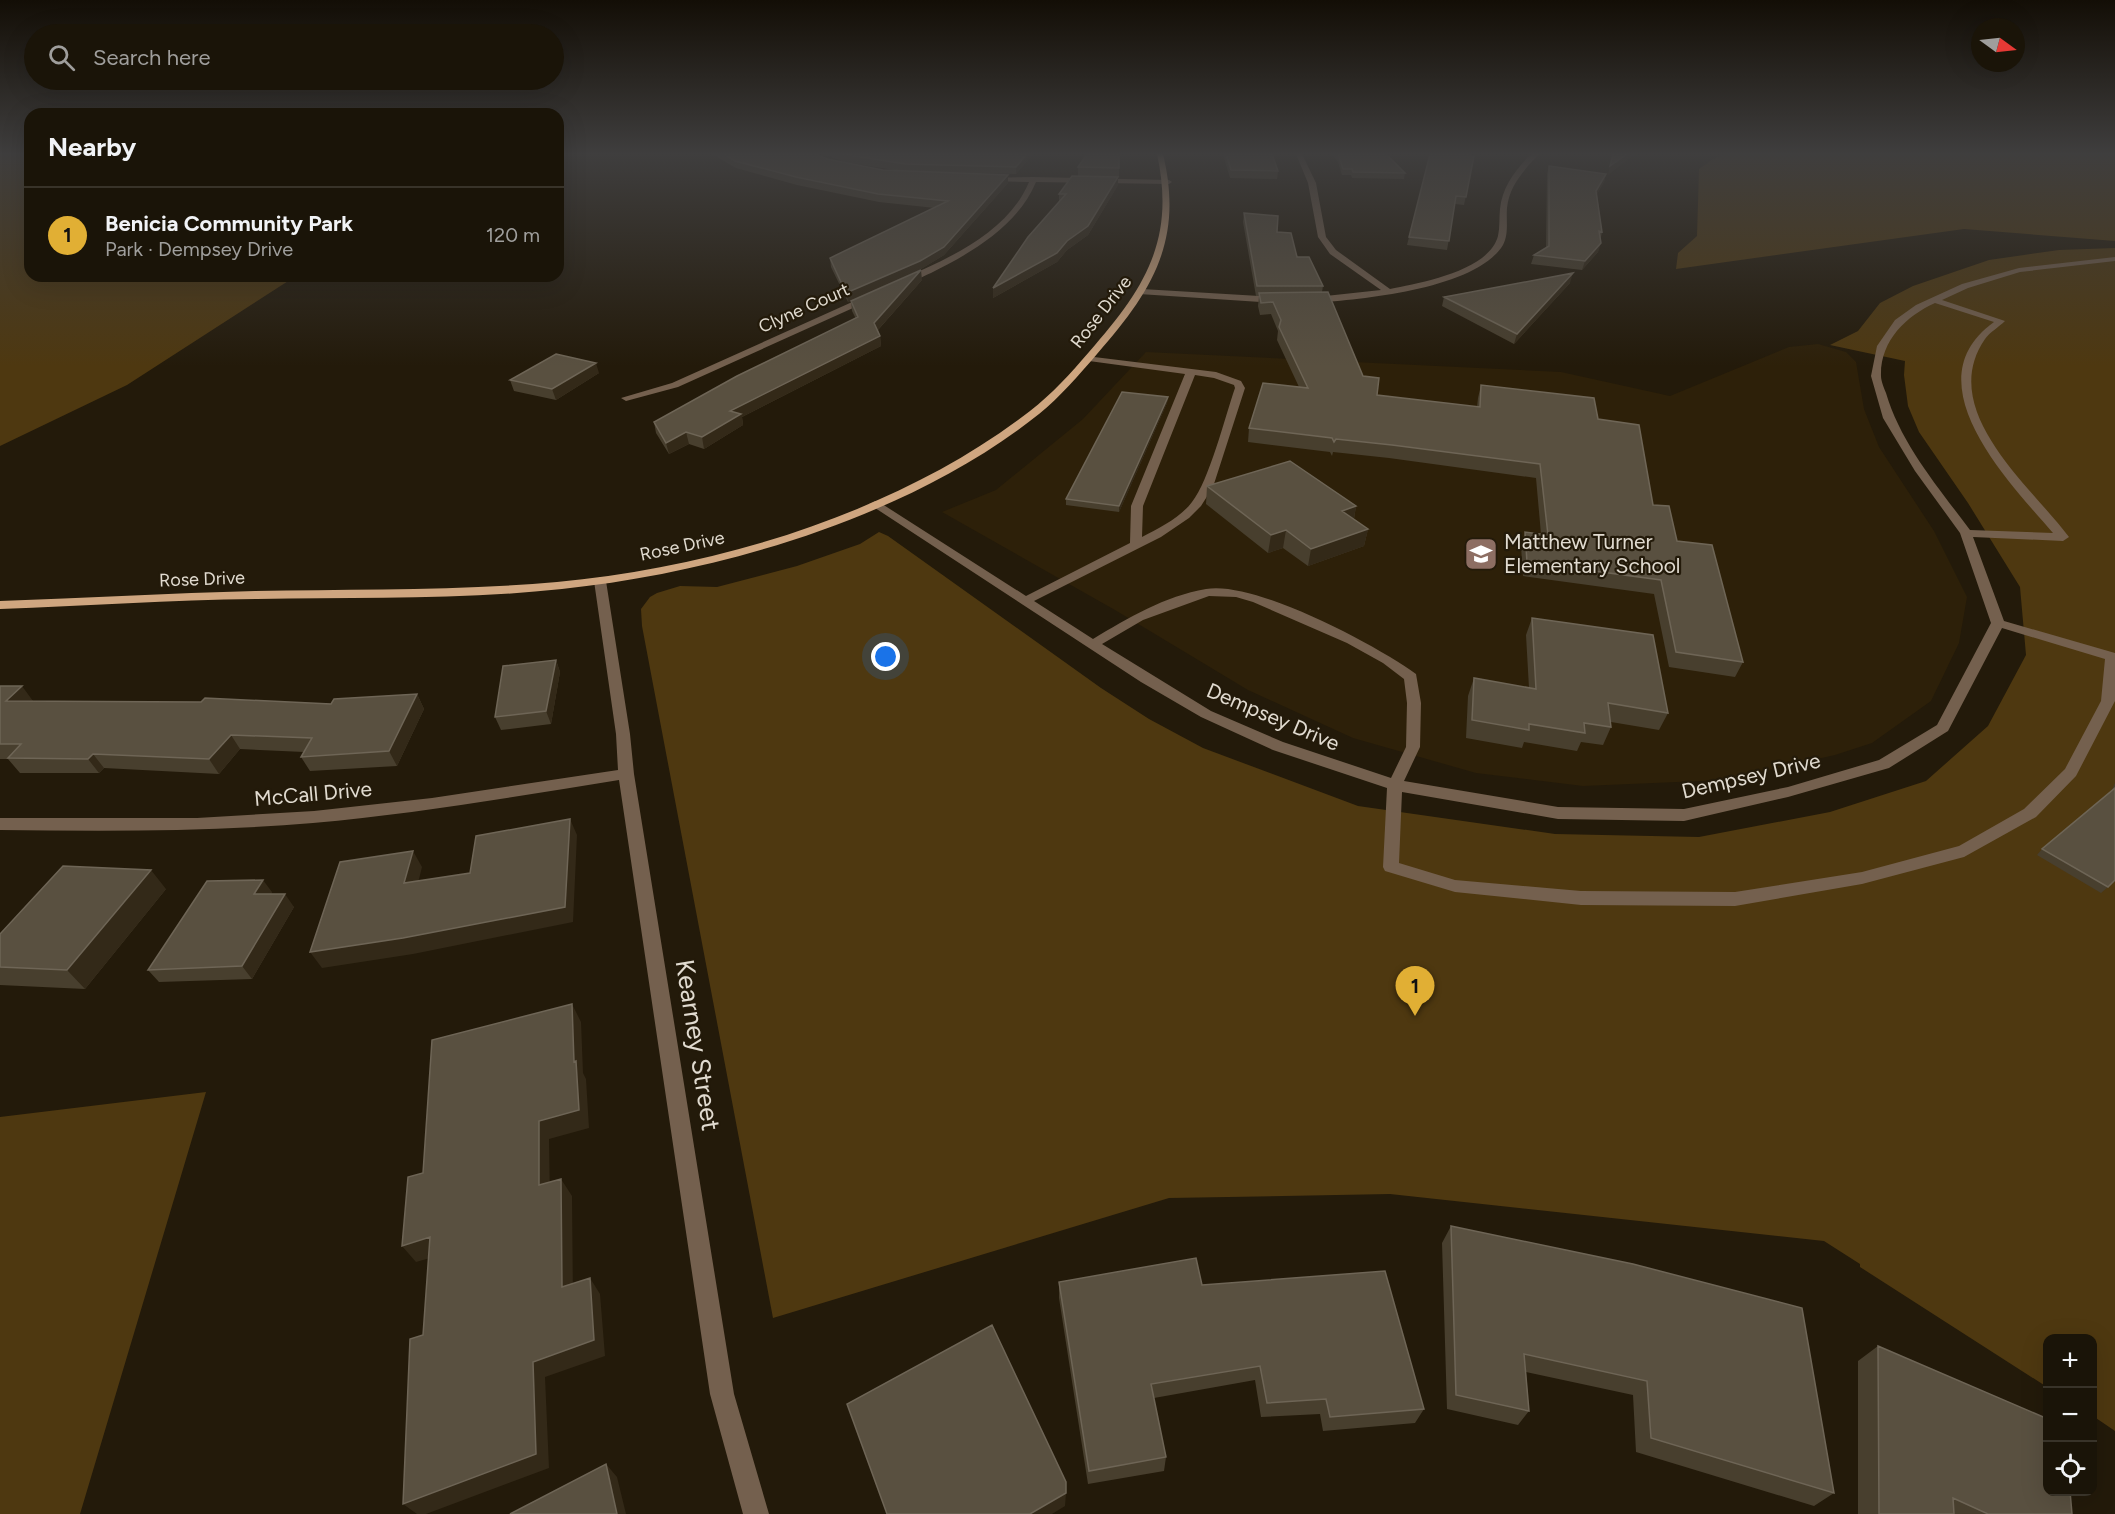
<!DOCTYPE html>
<html lang="en">
<head>
<meta charset="utf-8">
<style>
	:root { --surface:#1a1408; --page:#272116; --text:#f1f3f6; --muted:#9f9e9c; --line:#383329; --accent:#e1af34 }
	body { margin:0; font-family:Figtree,sans-serif; background:var(--page); color:var(--text) }
	.controls { position:absolute; right:18px; bottom:18px; display:grid; overflow:hidden; border-radius:12px; box-shadow:0 6px 24px #0002 }
	.controls button { width:54px; height:54px; display:grid; place-items:center; padding:0; border:0; border-bottom:2px solid var(--line); background:var(--surface); color:var(--text); font:30px sans-serif }
	.compass { position:absolute; left:1971px; top:18px; width:54px; height:54px; border-radius:50%; background:var(--surface); box-shadow:0 6px 24px #0002; rotate:105deg }
	.you { position:absolute; left:886px; top:657px; width:21px; height:21px; margin:-15px; border:4px solid #fff; border-radius:50%; background:#1a73e8; box-shadow:0 0 0 9px #1a73e833 }
	.badge { display:grid; place-items:center; width:39px; height:39px; border-radius:50%; background:var(--accent); color:#111; font-size:20px; font-weight:700 }
	.pin { position:absolute; translate:-50% -50px; filter:drop-shadow(0 2px 3px #0008) }
	.pin::after { content:''; position:absolute; top:32px; width:21px; height:18px; background:inherit; clip-path:polygon(0 0,100% 0,50% 100%) }
	.list { margin:0; padding:0; list-style:none }
	h2 { display:flex; justify-content:space-between; align-items:center; height:78px; margin:0; padding:0 24px; font-size:26px }
	h2 small { font-size:20px; font-weight:400; color:var(--muted) }
	.list li { display:grid; grid-template-columns:39px 1fr auto; gap:18px; align-items:center; box-sizing:border-box; height:96px; padding:0 24px; border-top:2px solid var(--line) }
	.list b { display:block; font-size:22px; white-space:nowrap }
	.list p { margin:0; font-size:20px; white-space:nowrap; color:var(--muted) }
	.list em { font-size:20px; font-style:normal; color:var(--muted) }
	.icon { flex:none; width:33px; height:33px; fill:none; stroke:currentColor; stroke-width:2; stroke-linecap:round; stroke-linejoin:round }
	.map { position:relative; flex:none; width:2115px; height:1514px; overflow:hidden }
	.search { position:absolute; background:var(--surface); box-shadow:0 6px 24px #0002; left:24px; top:24px; width:540px; height:66px; display:flex; align-items:center; gap:15px; box-sizing:border-box; padding:0 21px; border-radius:33px; color:var(--muted); font-size:22px }
	.panel { position:absolute; background:var(--surface); box-shadow:0 6px 24px #0002; left:24px; top:108px; width:540px; height:174px; border-radius:18px }
	.map>svg:first-child { display:block }
</style>
</head>
<body>
<div class="map">
<svg width="2115" height="1514" viewBox="0 0 2115 1514">
	<rect width="100%" height="100%" fill="#231a0a"/>
	<path fill="#2d2009" d="M1818,344L1846,352L1856,362L1864,409L1879,447L1934,531L1967,597L1959,643L1931,701L1872,743L1835,755L1724,780L1583,786L1476,773L1353,738L1248,690L1115,610L942,512L996,490L1083,419L1146,352L1561,372L1670,396L1789,347Z"/>
	<path fill="#4e3810" d="M0,154H30V276H296L127,385L0,446Z
		M1726,154H2115V241L1964,229L1676,269L1678,253L1697,236L1699,169L1713,159Z
		M2115,248V1431L2093,1416L2092,1338H2048L2047,1387L1860,1267V1264L1824,1241L1390,1194L1169,1198L773,1318L642,626L641,609L650,597L657,593L680,586L717,587L797,566L860,544L879,532L888,536L1101,688L1149,719L1203,748L1358,806L1555,834L1699,837L1830,812L1926,781L1988,726L2026,655L2020,587L1968,503L1919,432L1908,406L1904,375L1905,361L1830,345L1858,331L1880,303L1913,286L1989,260L2059,250Z
		M206,1092L80,1514H0V1117Z"/>
	<g fill="none" stroke-linecap="round" stroke-linejoin="round">
		<path fill="#74604e" fill-rule="evenodd" d="M1296,154H1302L1316,183L1326,237L1336,250L1390,289C1420,283 1489,271 1498,236C1500,227 1499,218 1500,209C1502,188 1514,172 1528,157L1532,154H1539C1524,170 1509,186 1507,208C1506,220 1509,234 1503,245C1475,290 1358,300 1310,303L1306,300L1307,298L1381,290L1330,254L1318,237L1308,183Z
			M1033,177L1169,180L1172,182L1169,184L1036,182C1018,226 971,253 931,273C921,277 910,285 900,284V280C947,259 1008,233 1029,182L988,181L986,178Z
			M2115,257V261L2020,272L1968,288L1942,300L2005,321C1999,327 1990,332 1985,339C1936,410 2031,486 2069,537L2063,541L1973,537L2004,621L2115,653V701L2076,776L2036,817L1964,857L1862,884L1735,906L1581,905L1455,892L1385,871L1383,867L1387,788L1273,750L1201,717L1141,682L869,504L875,501L879,502L1026,596L1130,543L1131,506L1185,374L1089,361L1086,360V356L1216,372L1241,381L1245,388L1213,487L1201,506L1189,518L1161,537L1034,601L1093,639C1128,618 1165,596 1206,589C1254,580 1376,645 1416,674L1421,703L1420,747L1404,781L1558,807L1684,809L1788,787L1879,760L1937,725L1991,623L1960,533L1915,471L1883,418L1871,376L1877,346L1895,320L1916,305L1962,284L2019,268ZM1935,303L1994,322C1910,382 2009,482 2053,533L1970,530C1938,487 1901,444 1886,393C1884,388 1881,381 1881,376C1880,341 1906,316 1935,303ZM1195,375L1214,378L1234,385L1235,388C1225,417 1209,481 1192,502C1180,518 1159,528 1142,537L1143,506ZM1209,596L1236,597L1253,602L1347,643L1383,663L1404,679L1407,703L1406,747L1391,778L1283,742L1211,711L1102,644L1143,620ZM2002,628L2105,659L2101,701L2065,769L2024,809L1959,846L1862,872L1735,892L1581,891L1455,880L1399,863L1402,792L1558,819L1684,821L1788,797L1889,768L1948,731Z
			M1142,289L1277,297L1281,300L1277,303L1139,294V290Z
			M870,294L874,297L873,299L678,387L626,401L621,398L672,383Z
			M600,577L606,581L630,734L634,774L734,1394L769,1514H743L710,1394L619,780C518,796 416,814 313,823C209,832 104,831 0,830V818H197L314,811L432,798L618,770L616,734L594,581Z"/>
		<path fill="#cfa680" fill-rule="evenodd" d="M1157,154H1163C1184,241 1152,291 1097,354C1079,375 1060,397 1039,414C911,516 723,572 562,589C461,600 358,597 257,599C171,600 86,606 0,609V601C85,598 170,593 255,591C355,589 457,591 557,582C720,567 901,511 1030,411C1052,394 1071,373 1089,352C1144,289 1176,241 1157,154Z"/>
	</g>
	<path fill="#483f2e" d="M712,154H816L827,159L883,170L901,171L844,162L824,154H1033L1016,174L933,172L1008,175V183L944,255L921,269L848,302L831,267L830,258L935,208L879,202L797,185L736,168Z
		M1223,154H1272L1278,171L1277,179L1230,178Z
		M1332,154H1386L1405,173L1404,179L1352,178L1351,175H1342L1338,162Z
		M1474,156L1464,205L1455,204L1447,250L1407,245L1409,237Z
		M1549,166L1606,174L1604,182L1597,194L1602,232L1598,252L1582,270L1531,264L1534,255L1546,248L1547,174Z
		M1078,167L1119,168V177L1078,176Z
		M1118,177V185L1088,235L1067,250L1057,262L993,298V288L1059,202V194Z
		M1244,213L1277,232L1323,286L1322,292L1363,376L1377,395L1477,407L1478,398L1481,385L1598,419L1677,541L1743,662L1735,677L1669,667L1654,594L1523,576L1521,546L1525,532L1541,534L1536,478L1389,458L1333,452L1332,456L1330,452L1248,442L1249,428L1299,387L1277,340L1278,331L1271,314L1260,315L1258,306L1259,296H1256L1243,222Z
		M922,280L878,330L880,336L881,346L742,417L743,425L704,449L689,444L669,454L656,433L654,422L856,319L852,311L851,301Z
		M1570,283L1514,344L1442,306L1444,297Z
		M599,373L556,400L514,391L510,380Z
		M1168,397L1167,403L1119,512L1066,505V499Z
		M1207,486L1356,506L1354,519L1368,529L1364,546L1308,566L1283,548L1268,553L1206,504Z
		M1532,618L1668,713L1659,730L1611,722V727L1603,745L1581,742L1577,751L1524,742L1522,748L1466,738L1468,696L1474,678L1529,688L1526,635Z
		M556,660L560,672L551,724L501,730L495,717Z
		M0,686L33,701L331,704L417,694L424,709L397,766L310,771L301,757L304,752L240,749L219,774L104,768L99,773H20L8,759H0Z
		M2115,783V881L2101,893L2037,855L2042,849L2111,792Z
		M166,889L85,989L0,985V934Z
		M272,892L271,894L294,907L252,979L159,982L148,970Z
		M1451,1226L1834,1493L1814,1506L1636,1452L1633,1395L1526,1372L1529,1411L1518,1425L1447,1409L1442,1243Z
		M1059,1282L1202,1285L1424,1409L1415,1423L1323,1431L1320,1414L1261,1417L1255,1380L1154,1398L1166,1457L1164,1471L1088,1484L1059,1298Z
		M1878,1346L2072,1514H1858V1361Z"/>
	<path fill="#332918" d="M1027,154H1033L1016,174V167Z
		M1627,154H1635L1608,175L1610,166Z
		M1606,174L1604,182L1594,199L1596,191Z
		M1008,175V183L944,255L921,269L848,302L846,293Z
		M1118,177V185L1088,235L1067,250L1057,262L993,298V288Z
		M1601,243L1598,252L1582,270L1585,261Z
		M921,270L922,280L875,333L874,323Z
		M1573,273L1570,283L1514,344L1517,334Z
		M880,336L881,346L742,417L743,425L704,449L702,437L730,411Z
		M596,363L599,373L556,400L552,389Z
		M1168,397L1167,403L1119,512V506Z
		M686,432L689,444L669,454L666,443Z
		M1356,506L1353,524L1342,511Z
		M1368,529L1364,546L1308,566L1311,549Z
		M1286,530L1283,548L1268,553L1271,535Z
		M556,660L560,672L551,724L546,711Z
		M22,686L33,701H6Z
		M417,694L424,709L397,766L389,751Z
		M231,735L240,749L219,774L209,759Z
		M93,754L104,768L99,773L88,759Z
		M570,819L577,835L573,922L413,954L322,968L310,952L403,938Z
		M413,851L422,867L414,899L404,883Z
		M151,870L166,889L85,989L67,970Z
		M263,880L272,892L263,907L254,894Z
		M285,894L294,907L252,979L242,966Z
		M572,1004L581,1022L583,1073L586,1079L589,1128L549,1139L550,1203L539,1185V1121L574,1062Z
		M561,1179L572,1196L573,1303L562,1287Z
		M430,1237L444,1254L416,1262L402,1246Z
		M590,1278L600,1294L605,1356L545,1377L549,1468L426,1514H417L403,1504L533,1362Z
		M606,1464L617,1477L626,1514H617Z
		M1066,1493L1065,1506L1052,1514H1030Z"/>
	<path fill="#595040" stroke="#6e6556" stroke-width="1.5" d="M724,154H816L827,159L883,170L1008,175L944,247L920,261L846,293L830,258L948,201L878,194L796,177L735,161Z
		M1027,154L1016,167L905,164L842,154Z
		M1087,154H1119V168L1078,167Z
		M1226,154H1272L1278,171L1231,170Z
		M1338,154H1386L1405,173L1353,172L1352,169H1343Z
		M1430,154H1462L1474,156L1466,197L1456,196L1449,241L1409,237Z
		M1613,154H1627L1610,166Z
		M1549,166L1606,174L1596,191L1602,232L1599,231L1601,243L1585,261L1534,255L1549,246Z
		M1072,176L1118,177L1088,226L1067,241L1057,253L993,288L1028,237L1066,194H1059Z
		M1244,213L1278,216L1277,232L1291,233L1297,257H1309L1323,286H1257Z
		M921,270L874,323L880,336L730,411L741,414L702,437L686,432L666,443L654,422L737,376L858,317L851,301Z
		M1573,273L1517,334L1444,297L1498,287Z
		M1328,292L1363,376L1379,378L1377,395L1480,407L1481,385L1594,398L1598,419L1639,425L1653,505L1669,506L1677,541L1712,545L1743,662L1676,652L1661,580L1527,562L1525,532L1548,535L1540,464L1392,445L1336,439L1334,442L1332,438L1249,428L1263,383L1308,388L1279,327L1281,320L1273,302L1261,303L1259,293Z
		M556,354L596,363L552,389L510,380Z
		M1122,392L1168,397L1119,506L1066,499Z
		M1290,461L1356,506L1342,511L1368,529L1311,549L1286,530L1271,535L1207,486Z
		M1532,618L1653,635L1668,713L1608,703L1611,727L1584,723L1585,733L1529,724V730L1472,720L1474,678L1536,689Z
		M556,660L546,711L495,717L503,666Z
		M0,686H22L6,701L201,702L205,698L331,704L334,699L417,694L389,751L301,757L312,738L231,735L209,759L93,754L88,759L8,758L21,744H0Z
		M2115,788V880L2108,887L2042,849Z
		M570,819L565,907L403,938L310,952L340,862L413,851L404,883L470,873L476,836Z
		M63,866L151,870L67,970L0,967V934Z
		M263,880L254,894H285L242,966L148,970L207,881Z
		M572,1004L574,1062L576,1061L579,1110L539,1121V1185L561,1179L562,1287L590,1278L594,1340L533,1362L536,1454L403,1504L410,1339L423,1335L430,1237L402,1246L408,1177L423,1173L432,1040Z
		M1451,1226L1633,1264L1802,1308L1834,1493L1651,1438L1647,1381L1524,1354L1529,1411L1456,1395Z
		M1196,1258L1202,1285L1385,1271L1424,1409L1330,1417L1326,1399L1267,1403L1260,1366L1151,1384L1166,1457L1089,1471L1059,1282Z
		M992,1325L1066,1482V1493L1030,1514H887L847,1404Z
		M1878,1346L2048,1419V1491H2070L2072,1514H1988L1953,1498L1954,1514H1879Z
		M606,1464L617,1514H510Z"/>
	<linearGradient id="sky" x2="0" y2="1"><stop stop-color="#130e06"/><stop offset="0.42" stop-color="#3f3e3e"/><stop offset="1" stop-color="#3f3e3e" stop-opacity="0"/></linearGradient>
	<rect width="2115" height="366" fill="url(#sky)"/>
	<defs>
		<symbol id="school-square" viewBox="-11 -11 22 22"><rect x="-9" y="-9" width="18" height="18" rx="4" fill="#8d6e63" stroke="#231a0a"/><path d="M0-5L7-2L0 1L-7-2ZM-4 1L0 2.5L4 1V4Q0 6-4 4Z" fill="#fff"/></symbol>
	</defs>
	<g fill-rule="evenodd">
		<use href="#school-square" x="1462" y="535" width="38" height="38"/>
	</g>
	<g text-anchor="middle" stroke-width="4.5" stroke-linejoin="round" paint-order="stroke">
		<g font-size="18" fill="#e1dbd0" stroke="#231a0a">
			<text transform="translate(804 308) rotate(-24)" y="6">Clyne Court</text>
			<text transform="translate(1101 312) rotate(-52)" y="6">Rose Drive</text>
			<text transform="translate(682 546) rotate(-12)" y="6">Rose Drive</text>
			<text transform="translate(202 579) rotate(-2)" y="6">Rose Drive</text>
		</g>
		<g font-size="21" fill="#e1dbd0" stroke="#231a0a" text-anchor="start">
			<text x="1504" y="549">Matthew Turner<tspan x="1504" dy="24">Elementary School</tspan></text>
		</g>
		<g font-size="21" fill="#e1dbd0" stroke="#231a0a">
			<text transform="translate(1273 717) rotate(23)" y="7">Dempsey Drive</text>
			<text transform="translate(1751 776) rotate(-13)" y="7">Dempsey Drive</text>
			<text transform="translate(313 794) rotate(-5)" y="7">McCall Drive</text>
		</g>
		<g font-size="26" fill="#e1dbd0" stroke="#231a0a">
			<text transform="translate(698 1045) rotate(81)" y="9">Kearney Street</text>
		</g>
	</g>
</svg>
<div class="controls">
<button>+</button>
<button>−</button>
<button><svg class="icon" aria-label="locate" viewBox="0 0 24 24"><circle cx="12" cy="12" r="6"/><path d="M12 2v4M12 18v4M2 12h4M18 12h4"/></svg></button>
</div>
<svg class="compass" viewBox="-18 -18 36 36"><path d="M0-13l5 13h-10z" fill="#e53935"/><path d="M0 13l5-13h-10z" fill="#9f9e9c"/></svg>
<div class="you"></div>
<div class="pin badge" style="left:1415px;top:1016px">1</div>
<div class="search"><svg class="icon" aria-label="search" viewBox="0 0 24 24"><circle cx="10" cy="10" r="6"/><path d="M15 15l6 6"/></svg>Search here</div>
<section class="panel">
<h2>Nearby<small></small></h2>
<ul class="list">
<li><span class="badge">1</span><div><b>Benicia Community Park</b><p>Park · Dempsey Drive</p></div><em>120 m</em></li>
</ul>
</section>
</div>
</body>
</html>
